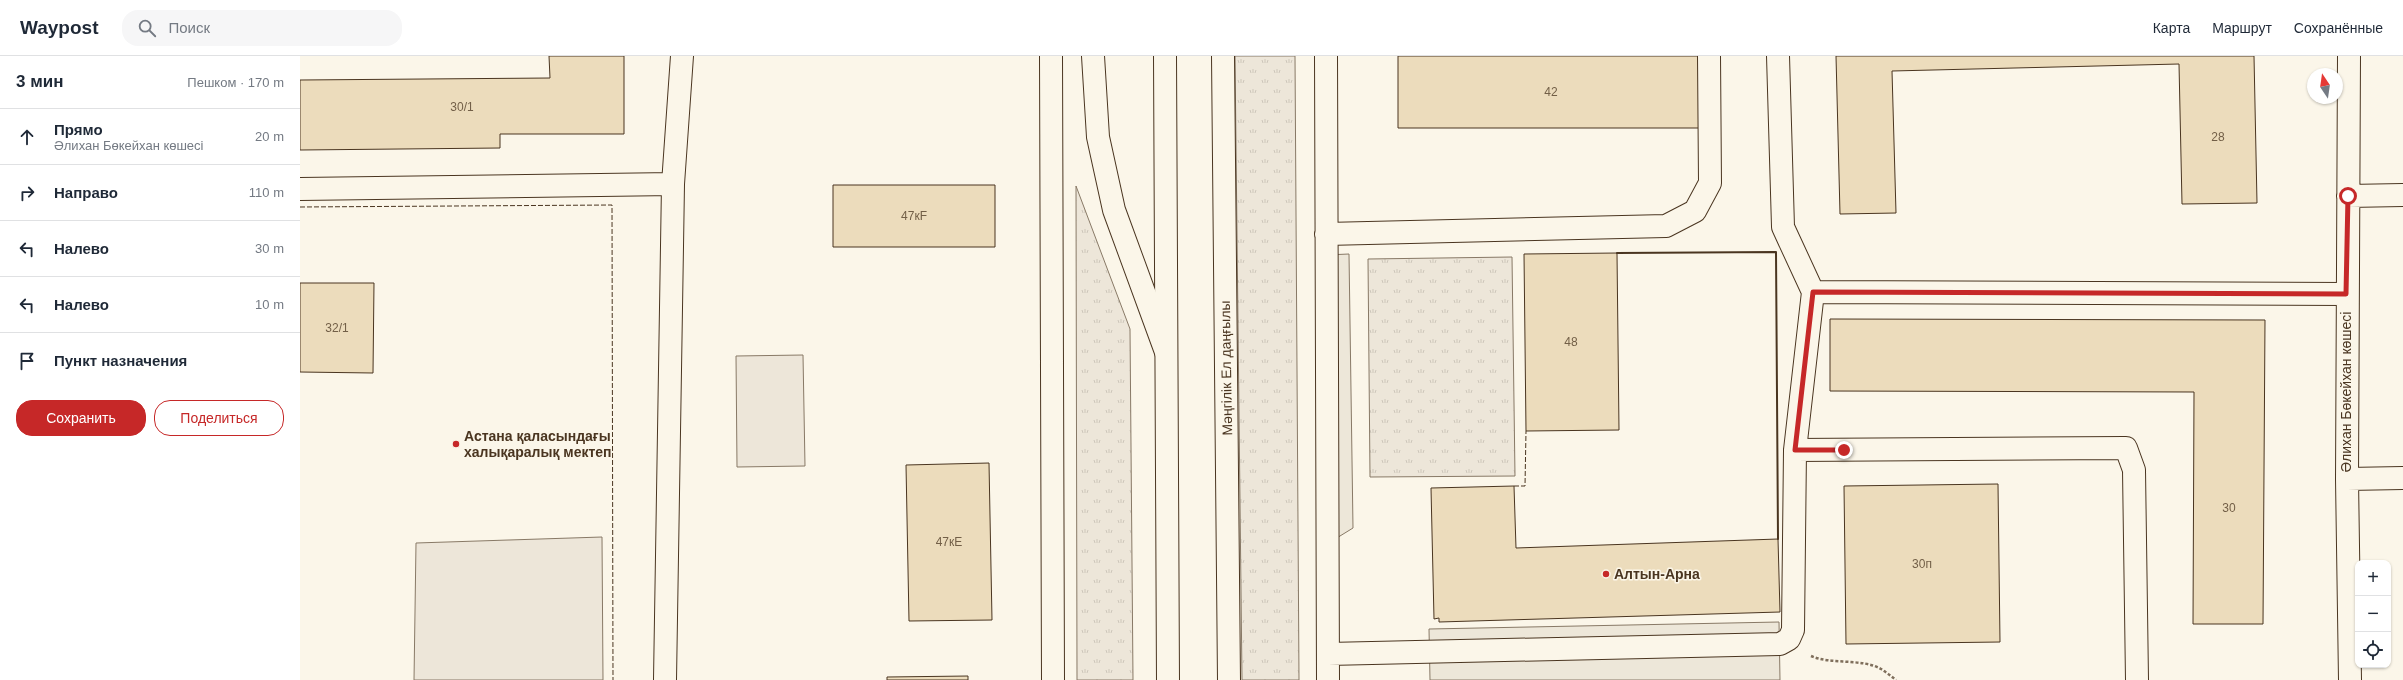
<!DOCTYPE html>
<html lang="ru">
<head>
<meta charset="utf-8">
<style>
	:root { --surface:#fff; --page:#f6f6f7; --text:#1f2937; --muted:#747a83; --line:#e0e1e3; --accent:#c62828 }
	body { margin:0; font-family:Arial,sans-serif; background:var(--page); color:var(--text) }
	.controls { position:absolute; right:12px; bottom:12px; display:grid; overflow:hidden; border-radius:8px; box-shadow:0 1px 3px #0004 }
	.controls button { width:36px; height:36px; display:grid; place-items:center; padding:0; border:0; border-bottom:1px solid var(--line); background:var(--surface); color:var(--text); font:20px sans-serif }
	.compass { position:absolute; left:2007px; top:12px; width:36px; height:36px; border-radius:50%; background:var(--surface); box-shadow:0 1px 3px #0004; rotate:347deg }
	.stop { position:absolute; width:12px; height:12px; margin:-9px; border:3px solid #c62828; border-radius:50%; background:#fff }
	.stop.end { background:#c62828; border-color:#fff; box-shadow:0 1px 4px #0008 }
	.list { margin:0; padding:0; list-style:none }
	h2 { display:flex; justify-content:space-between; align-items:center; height:52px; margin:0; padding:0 16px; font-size:17px }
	h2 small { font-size:13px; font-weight:400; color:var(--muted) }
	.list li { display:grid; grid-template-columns:26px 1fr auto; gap:12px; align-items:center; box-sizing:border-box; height:56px; padding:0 16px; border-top:1px solid var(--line) }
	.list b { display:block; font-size:15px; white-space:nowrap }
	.list p { margin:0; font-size:13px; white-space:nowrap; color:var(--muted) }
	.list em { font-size:13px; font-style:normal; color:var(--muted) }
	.actions { display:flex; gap:8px; padding:12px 16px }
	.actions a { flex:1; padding:9px 0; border:1px solid var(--accent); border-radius:16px; text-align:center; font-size:14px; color:var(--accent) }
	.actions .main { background:var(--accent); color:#fff }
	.icon { flex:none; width:22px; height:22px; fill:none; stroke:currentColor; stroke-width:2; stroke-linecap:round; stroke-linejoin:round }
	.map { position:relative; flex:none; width:2103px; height:624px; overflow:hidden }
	header { display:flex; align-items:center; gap:24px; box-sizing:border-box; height:56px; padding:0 20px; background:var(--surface); border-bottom:1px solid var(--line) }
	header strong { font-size:19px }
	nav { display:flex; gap:22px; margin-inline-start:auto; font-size:14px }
	.search { width:280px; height:36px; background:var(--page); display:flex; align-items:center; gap:10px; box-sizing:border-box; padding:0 14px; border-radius:16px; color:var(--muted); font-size:15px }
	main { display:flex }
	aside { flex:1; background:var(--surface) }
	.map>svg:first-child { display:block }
</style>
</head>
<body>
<header>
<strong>Waypost</strong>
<div class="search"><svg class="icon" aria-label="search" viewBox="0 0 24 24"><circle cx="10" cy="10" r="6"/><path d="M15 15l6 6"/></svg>Поиск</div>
<nav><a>Карта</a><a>Маршрут</a><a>Сохранённые</a></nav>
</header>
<main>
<aside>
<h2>3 мин<small>Пешком · 170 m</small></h2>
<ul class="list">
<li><svg class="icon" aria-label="ahead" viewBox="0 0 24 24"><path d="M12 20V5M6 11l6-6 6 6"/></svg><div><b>Прямо</b><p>Әлихан Бөкейхан көшесі</p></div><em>20 m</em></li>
<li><svg class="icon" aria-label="right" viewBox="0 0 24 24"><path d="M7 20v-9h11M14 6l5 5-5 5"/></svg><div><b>Направо</b></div><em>110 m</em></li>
<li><svg class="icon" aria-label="left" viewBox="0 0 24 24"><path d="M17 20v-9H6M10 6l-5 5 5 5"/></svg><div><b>Налево</b></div><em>30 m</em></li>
<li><svg class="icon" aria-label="left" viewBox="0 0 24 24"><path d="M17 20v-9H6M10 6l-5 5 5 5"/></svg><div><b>Налево</b></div><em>10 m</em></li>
<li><svg class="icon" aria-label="arrive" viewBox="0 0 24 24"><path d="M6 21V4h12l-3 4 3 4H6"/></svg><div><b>Пункт назначения</b></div></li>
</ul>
<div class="actions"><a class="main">Сохранить</a><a>Поделиться</a></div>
</aside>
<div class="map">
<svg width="2103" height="624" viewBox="0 0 2103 624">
	<defs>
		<pattern id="grass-tufts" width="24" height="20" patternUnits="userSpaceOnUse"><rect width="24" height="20" fill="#ede6d9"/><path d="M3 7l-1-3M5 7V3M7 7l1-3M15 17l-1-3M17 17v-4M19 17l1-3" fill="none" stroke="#cdc6ba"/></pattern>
	</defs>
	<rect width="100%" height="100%" fill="#fbf6e9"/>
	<path fill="url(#grass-tufts)" stroke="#887966" d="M935,0H995L999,624H942Z
		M776,130L830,273L833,624H777Z
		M1212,201L1215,420L1070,421L1068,203Z"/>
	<path fill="#ede6d9" stroke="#887966" d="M503,299L505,410L437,411L436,300Z
		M302,481L303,624H114L116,487Z"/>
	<path fill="#ede7d9" stroke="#887966" d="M1049,198L1053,472L1027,488L1026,199Z
		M1479,566L1480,624H1130L1129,573Z"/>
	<path fill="#ecdcbc" stroke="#4a3520" d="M249,0H324V78H200V92L0,94V24L250,22Z
		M1098,0H1405L1404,72H1098Z
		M1536,0H1954L1957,147L1882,148L1879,8L1592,15L1596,157L1540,158Z
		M533,129H695V191H533Z
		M1317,197L1319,374L1226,375L1224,198Z
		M0,227H74L73,317L0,316Z
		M1530,263L1965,264L1963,568H1893L1894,336L1530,335Z
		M689,407L692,564L609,565L606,409Z
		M1698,428L1700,586L1546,588L1544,430Z
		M1214,430L1216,492L1478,483L1480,556L1139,566V562L1134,563L1131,432Z
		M668,620V624H587V621Z"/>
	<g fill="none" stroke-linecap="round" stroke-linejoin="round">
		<defs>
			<path id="minor" d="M751,0L753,624
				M793,0L798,81L814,154L866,296
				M1026,0L1028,624
				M2049,0L2047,423L2050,624
				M0,133L373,128
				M2048,140L2103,139
				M1026,178L1366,170L1395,155L1410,127L1409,0
				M1513,236L2046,238
				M1495,394L1826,392L1834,414L1837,624
				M2047,423L2103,422
				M1028,598L1480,588L1489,583L1493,574L1495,394L1513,236L1483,171L1478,0
				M365,624L373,128L382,0"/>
			<path id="major" d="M865,0L868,624
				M923,0L929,624"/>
		</defs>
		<use href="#minor" stroke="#4a3520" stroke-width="24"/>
		<use href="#major" stroke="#4a3520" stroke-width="24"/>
		<path stroke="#7f6f5c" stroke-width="2.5" stroke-dasharray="3 2" stroke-linecap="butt" d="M1511,600C1532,609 1562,602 1581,613C1586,616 1591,620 1596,624"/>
		<use href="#minor" stroke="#fbf6e9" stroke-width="22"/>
		<use href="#major" stroke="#fbf6e9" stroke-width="22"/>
		<path stroke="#4a3520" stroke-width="1" stroke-dasharray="5 2" stroke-linecap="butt" d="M0,151L312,149L313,624
			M1214,430H1225L1226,375"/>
		<path stroke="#4a3520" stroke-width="2" d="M1317,197L1476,196L1478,483"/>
	</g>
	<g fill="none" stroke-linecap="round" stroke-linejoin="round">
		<path stroke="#c62828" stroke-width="5" d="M1544,394H1495L1513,236L2046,238L2048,140"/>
	</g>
	<g fill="#c62828" stroke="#fbf6e9" stroke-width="1.5">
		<circle cx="156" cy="388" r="4"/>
		<circle cx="1306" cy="518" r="4"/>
	</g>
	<g text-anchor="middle" stroke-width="3" stroke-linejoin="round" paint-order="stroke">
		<g font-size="12" fill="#725f47">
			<text x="1251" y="40">42</text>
			<text x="162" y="55">30/1</text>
			<text x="1918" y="85">28</text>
			<text x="614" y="164">47кF</text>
			<text x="37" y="276">32/1</text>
			<text x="1271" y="290">48</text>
			<text x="1929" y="456">30</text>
			<text x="649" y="490">47кЕ</text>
			<text x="1622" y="512">30п</text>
		</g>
		<g font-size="14" fill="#4a3520" stroke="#fbf6e9">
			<text transform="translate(926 312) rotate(-91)" y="5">Мәңгілік Ел даңғылы</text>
			<text transform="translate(2046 336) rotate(-90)" y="5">Әлихан Бөкейхан көшесі</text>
		</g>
		<g font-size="14" font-weight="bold" fill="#4a3520" stroke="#fbf6e9" text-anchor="start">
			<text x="164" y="385">Астана қаласындағы<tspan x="164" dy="16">халықаралық мектеп</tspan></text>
			<text x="1314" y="523">Алтын-Арна</text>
		</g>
	</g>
</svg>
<div class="controls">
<button>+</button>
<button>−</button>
<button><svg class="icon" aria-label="locate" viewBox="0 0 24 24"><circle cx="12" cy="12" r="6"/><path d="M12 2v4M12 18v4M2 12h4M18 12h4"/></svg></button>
</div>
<svg class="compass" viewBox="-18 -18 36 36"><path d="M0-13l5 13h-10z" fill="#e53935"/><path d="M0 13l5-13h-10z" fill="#747a83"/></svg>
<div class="stop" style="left:2048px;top:140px"></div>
<div class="stop end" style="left:1544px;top:394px"></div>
</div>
</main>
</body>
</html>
